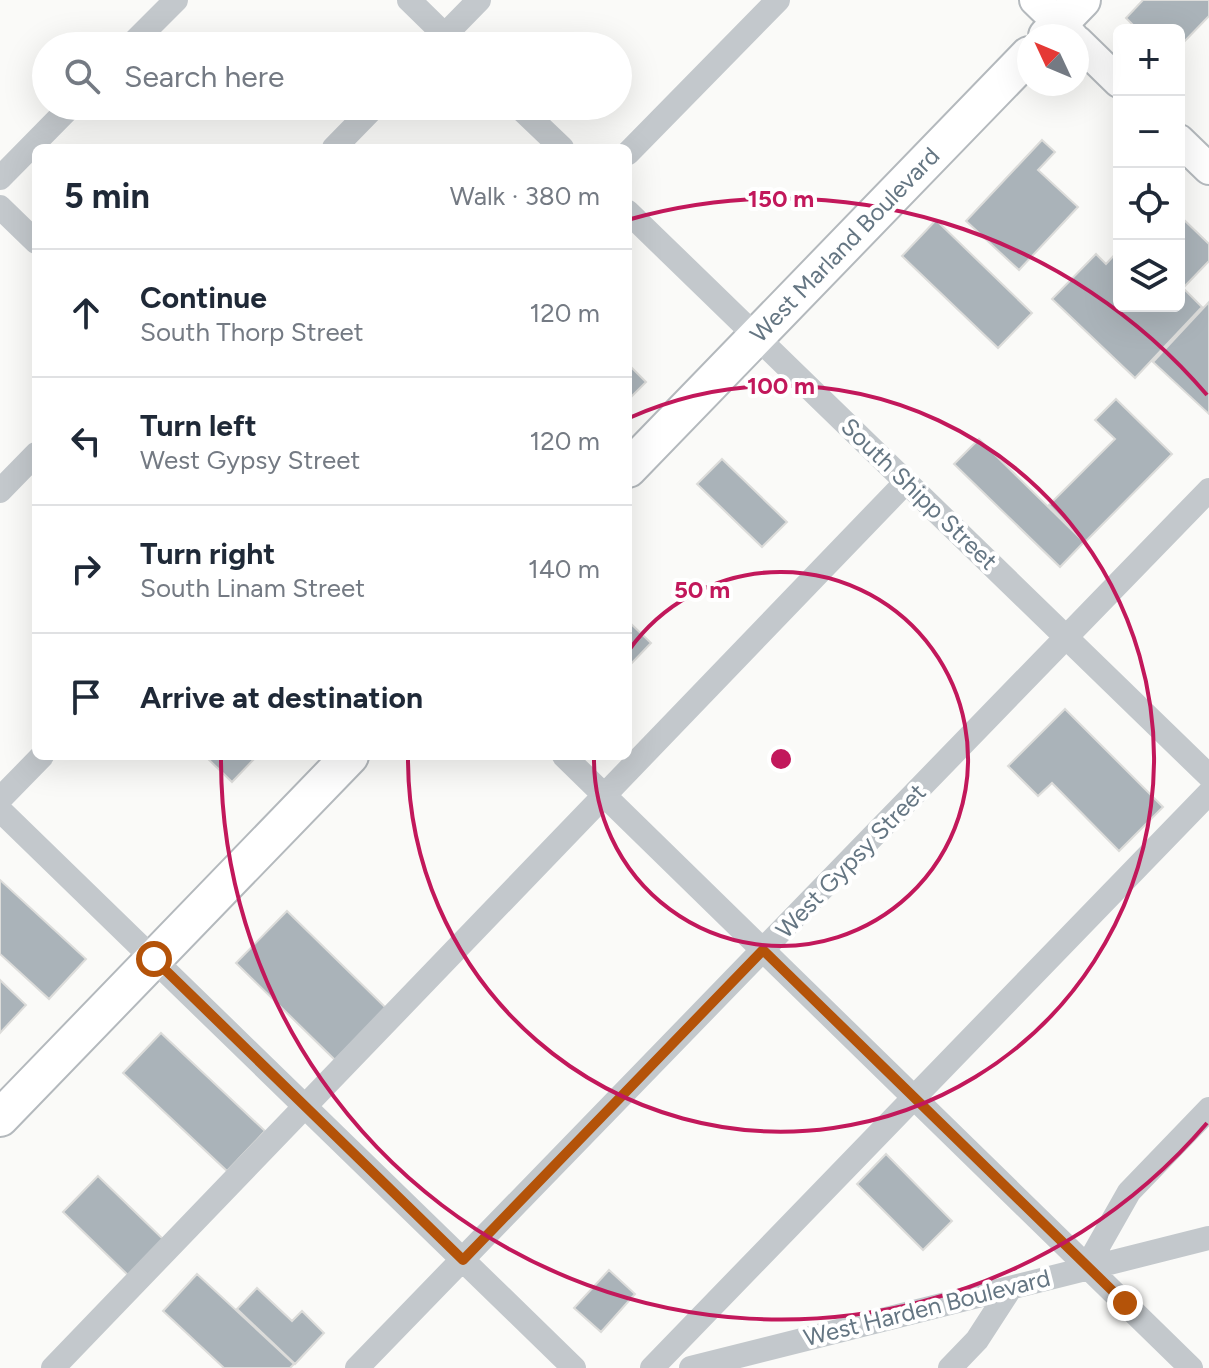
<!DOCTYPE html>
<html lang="en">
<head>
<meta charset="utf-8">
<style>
	:root { --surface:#fff; --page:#f6f6f7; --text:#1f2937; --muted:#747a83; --line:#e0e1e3 }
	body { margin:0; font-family:Figtree,sans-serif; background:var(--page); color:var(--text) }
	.controls { position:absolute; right:24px; top:24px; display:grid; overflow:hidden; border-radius:12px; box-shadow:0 8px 32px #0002 }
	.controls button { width:72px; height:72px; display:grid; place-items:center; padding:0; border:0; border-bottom:2px solid var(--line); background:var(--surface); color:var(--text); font:40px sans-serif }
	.compass { position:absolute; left:1017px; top:24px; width:72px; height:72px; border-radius:50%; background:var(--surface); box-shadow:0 8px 32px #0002; rotate:314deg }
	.stop { position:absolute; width:24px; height:24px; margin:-18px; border:6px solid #b45309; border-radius:50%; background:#fff }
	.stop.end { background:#b45309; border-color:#fff; box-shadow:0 2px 8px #0008 }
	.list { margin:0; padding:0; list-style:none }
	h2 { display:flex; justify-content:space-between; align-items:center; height:104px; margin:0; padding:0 32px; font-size:34px }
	h2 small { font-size:26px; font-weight:400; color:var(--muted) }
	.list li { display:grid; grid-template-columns:52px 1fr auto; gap:24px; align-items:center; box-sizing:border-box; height:128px; padding:0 32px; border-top:2px solid var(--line) }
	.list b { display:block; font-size:30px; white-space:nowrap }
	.list p { margin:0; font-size:26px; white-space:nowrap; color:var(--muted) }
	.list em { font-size:26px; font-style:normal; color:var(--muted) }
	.icon { flex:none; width:44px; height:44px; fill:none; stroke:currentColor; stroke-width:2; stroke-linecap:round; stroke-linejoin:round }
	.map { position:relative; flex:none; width:1209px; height:1368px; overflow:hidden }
	.search { position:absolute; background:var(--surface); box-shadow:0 8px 32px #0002; left:32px; top:32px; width:600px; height:88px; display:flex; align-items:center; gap:20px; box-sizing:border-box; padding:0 28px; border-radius:44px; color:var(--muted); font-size:30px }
	.panel { position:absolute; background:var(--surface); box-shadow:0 8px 32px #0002; left:32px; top:144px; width:600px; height:616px; border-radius:12px }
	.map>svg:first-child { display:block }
</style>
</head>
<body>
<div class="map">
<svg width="1209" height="1368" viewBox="0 0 1209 1368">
	<rect width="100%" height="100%" fill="#fafaf8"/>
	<path fill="#aab3b9" stroke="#dcdcda" stroke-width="2" d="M1143,0H1209V16L1179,47V30H1138L1126,18Z
		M1042,140L1055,152L1038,170L1078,207L1019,270L966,221Z
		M1179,215L1209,244V261L1183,288L1202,307L1135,378L1052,299L1096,254L1106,264L1119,250V306H1179Z
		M936,220L1032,313L998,348L902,256Z
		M1209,302V414L1153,362Z
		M628,364L646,382L628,400Z
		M1116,399L1172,454L1085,542L1049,505L1115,439L1095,420Z
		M979,439L1084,542L1060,567L954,464Z
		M722,459L787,522L762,547L697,484Z
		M628,621L651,643L628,667Z
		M1065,709L1163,807L1119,851L1052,783L1038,796L1008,766Z
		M205,756H257L232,782Z
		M0,880L86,959L49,999L0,954Z
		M287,911L386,1008L335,1060L236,963Z
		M0,980L26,1005L0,1033Z
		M161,1033L265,1131L227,1171L123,1073Z
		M886,1154L952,1221L923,1250L857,1184Z
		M98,1176L166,1242L131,1278L63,1212Z
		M609,1270L635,1294L601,1332L574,1308Z
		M197,1274L294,1364L290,1368H224L163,1311Z
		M257,1288L292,1321L302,1311L324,1333L295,1364L237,1309Z"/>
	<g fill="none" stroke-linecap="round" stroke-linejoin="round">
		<defs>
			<path id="major" d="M1035,0L1072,36
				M1077,41L1119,82
				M1179,140L1209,169"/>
			<path id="highway" d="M1047,36L1082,0
				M628,469L1029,55
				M0,1118L350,756"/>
		</defs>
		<use href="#major" stroke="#b5babe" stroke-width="34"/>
		<use href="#highway" stroke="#b4b9bd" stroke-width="40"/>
		<path stroke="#c3c8cc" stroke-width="24" d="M409,0L456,46
			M436,44L479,0
			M130,46L176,0
			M518,106L562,148
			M334,148L375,106
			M628,153L778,0
			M0,178L71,106
			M0,207L36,242
			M628,212L1209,776
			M0,491L36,454
			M564,756L1191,1368
			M0,799L42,756
			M0,810L574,1368
			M1087,1266L1129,1192L1209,1109
			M53,1368L906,482
			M357,1368L1209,490
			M652,1368L1209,793
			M691,1368L1209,1238
			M950,1368L977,1340L1010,1289"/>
		<use href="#major" stroke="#fff" stroke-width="30"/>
		<use href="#highway" stroke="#fff" stroke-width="36"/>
	</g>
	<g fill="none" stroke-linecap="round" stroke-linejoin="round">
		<path stroke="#b45309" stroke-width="10" d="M154,959L463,1260L763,950L1125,1303"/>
	</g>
	<g fill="none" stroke="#c2185b" stroke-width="4">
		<path d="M629 650A187 187 0 1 1 594 757"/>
		<path d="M629 418A373 373 0 1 1 408 759"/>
		<path d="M1207 1123A560 560 0 0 1 221 759M631 219A560 560 0 0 1 1207 395"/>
	</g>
	<g text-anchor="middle" stroke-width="8" stroke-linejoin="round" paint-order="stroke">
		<g font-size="24" fill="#657683" stroke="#fff">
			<text transform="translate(845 245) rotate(-46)" y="8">West Marland Boulevard</text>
			<text transform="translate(919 494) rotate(44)" y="8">South Shipp Street</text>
			<text transform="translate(851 861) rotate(-46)" y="8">West Gypsy Street</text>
			<text transform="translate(927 1308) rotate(-14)" y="8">West Harden Boulevard</text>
		</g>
	</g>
	<circle cx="781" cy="759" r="12" fill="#c2185b" stroke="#fff" stroke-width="4"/>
	<g font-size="24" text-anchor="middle" font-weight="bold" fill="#c2185b" stroke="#fff" stroke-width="8" stroke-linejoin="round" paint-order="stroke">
		<text x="781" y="207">150 m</text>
		<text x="781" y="394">100 m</text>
		<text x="702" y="598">50 m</text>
	</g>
</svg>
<div class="controls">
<button>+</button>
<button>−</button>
<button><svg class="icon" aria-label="locate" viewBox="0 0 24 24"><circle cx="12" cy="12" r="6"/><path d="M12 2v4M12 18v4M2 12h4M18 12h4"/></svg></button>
<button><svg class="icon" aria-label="layers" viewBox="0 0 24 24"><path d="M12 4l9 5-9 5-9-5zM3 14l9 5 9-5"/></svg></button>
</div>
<svg class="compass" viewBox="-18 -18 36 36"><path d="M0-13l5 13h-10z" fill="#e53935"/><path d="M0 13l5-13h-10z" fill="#747a83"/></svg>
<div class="stop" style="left:154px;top:959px"></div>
<div class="stop end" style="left:1125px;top:1303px"></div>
<div class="search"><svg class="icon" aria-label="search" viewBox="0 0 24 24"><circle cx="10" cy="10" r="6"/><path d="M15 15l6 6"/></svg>Search here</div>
<section class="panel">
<h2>5 min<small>Walk · 380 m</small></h2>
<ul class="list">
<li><svg class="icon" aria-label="ahead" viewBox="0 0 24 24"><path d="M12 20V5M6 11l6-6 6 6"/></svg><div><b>Continue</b><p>South Thorp Street</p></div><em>120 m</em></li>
<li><svg class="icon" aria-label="left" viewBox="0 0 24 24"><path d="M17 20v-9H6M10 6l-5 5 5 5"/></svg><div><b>Turn left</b><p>West Gypsy Street</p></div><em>120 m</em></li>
<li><svg class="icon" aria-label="right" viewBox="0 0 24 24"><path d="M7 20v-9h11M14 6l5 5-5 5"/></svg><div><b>Turn right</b><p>South Linam Street</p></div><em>140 m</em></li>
<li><svg class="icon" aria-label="arrive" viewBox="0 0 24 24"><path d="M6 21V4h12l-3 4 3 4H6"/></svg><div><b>Arrive at destination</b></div></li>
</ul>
</section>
</div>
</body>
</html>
